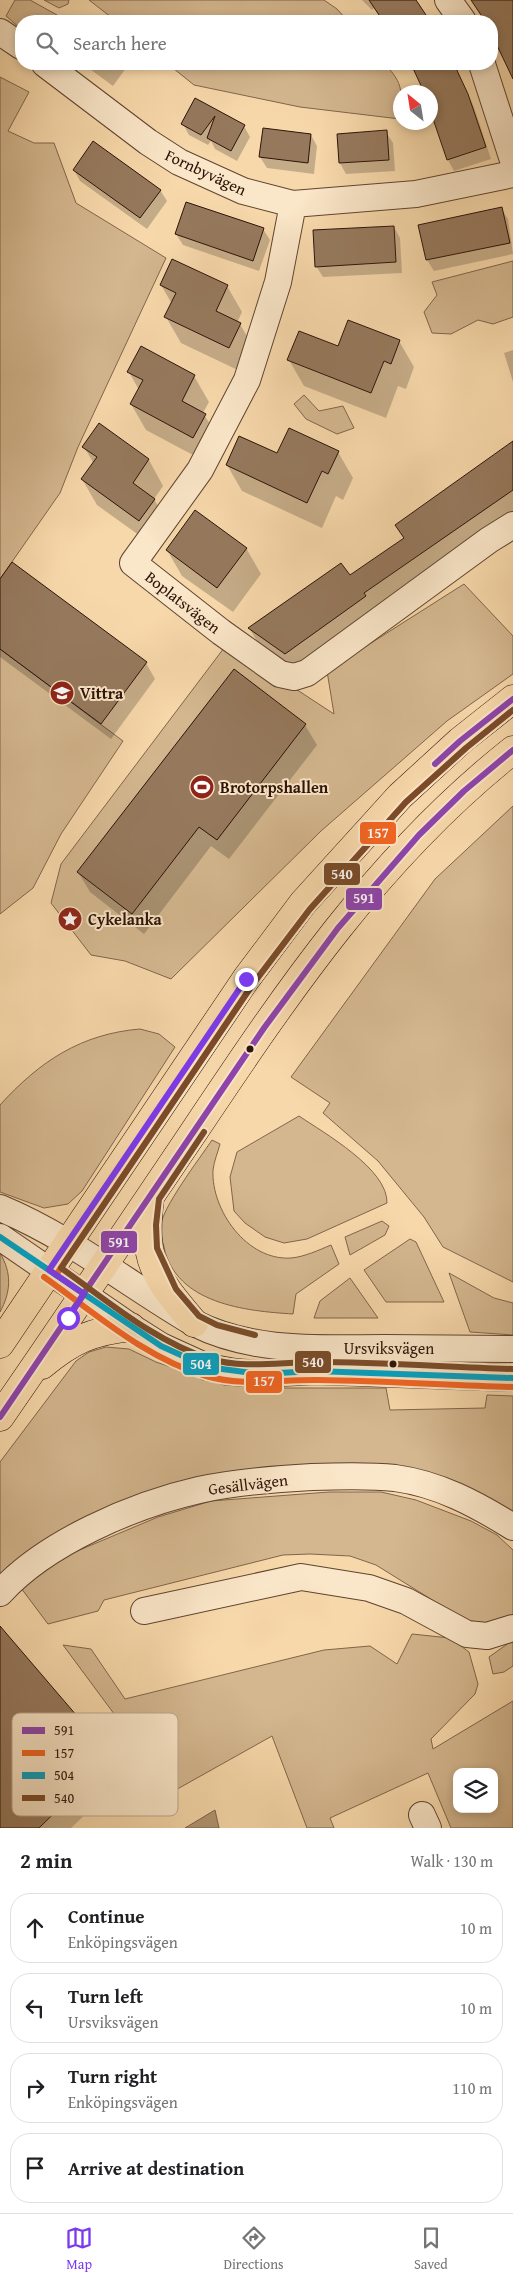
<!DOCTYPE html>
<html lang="en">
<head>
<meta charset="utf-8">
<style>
	:root { --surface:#fff; --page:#f2f2f2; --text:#202124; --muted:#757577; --line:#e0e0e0; --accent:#7c3aed }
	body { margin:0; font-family:"Gentium Book Plus",serif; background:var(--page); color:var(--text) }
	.controls { position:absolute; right:15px; bottom:15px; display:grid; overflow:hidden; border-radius:10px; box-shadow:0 2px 8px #0003 }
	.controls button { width:45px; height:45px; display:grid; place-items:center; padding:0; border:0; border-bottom:1px solid var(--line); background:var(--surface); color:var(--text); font:25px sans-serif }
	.compass { position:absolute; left:393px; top:85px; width:45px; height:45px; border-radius:50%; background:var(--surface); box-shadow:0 2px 8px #0003; rotate:330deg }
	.stop { position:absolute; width:15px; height:15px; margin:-11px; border:4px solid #7c3aed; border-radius:50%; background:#fff }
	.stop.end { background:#7c3aed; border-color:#fff; box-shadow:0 1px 5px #0008 }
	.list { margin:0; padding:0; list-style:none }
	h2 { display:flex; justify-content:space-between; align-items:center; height:65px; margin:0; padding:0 20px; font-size:21px }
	h2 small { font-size:16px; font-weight:400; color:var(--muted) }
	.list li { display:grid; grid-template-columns:32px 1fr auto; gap:15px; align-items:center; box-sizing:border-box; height:70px; margin:0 10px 10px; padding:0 10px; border:1px solid var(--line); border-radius:20px }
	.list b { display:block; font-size:19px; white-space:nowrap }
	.list p { margin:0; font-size:16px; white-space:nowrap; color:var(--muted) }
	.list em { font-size:16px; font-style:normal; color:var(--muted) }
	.icon { flex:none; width:28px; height:28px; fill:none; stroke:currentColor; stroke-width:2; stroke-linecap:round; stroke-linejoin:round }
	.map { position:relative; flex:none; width:513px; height:1828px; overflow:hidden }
	.search { position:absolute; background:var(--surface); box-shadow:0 2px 8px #0003; left:15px; right:15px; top:15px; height:55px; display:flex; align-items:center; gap:12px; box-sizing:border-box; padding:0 18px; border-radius:20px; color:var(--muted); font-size:19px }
	.sheet { height:385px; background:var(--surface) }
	nav { display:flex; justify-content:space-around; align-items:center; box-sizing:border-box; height:70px; border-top:1px solid var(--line); background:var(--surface); font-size:14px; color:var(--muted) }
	nav a { display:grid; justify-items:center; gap:2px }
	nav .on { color:var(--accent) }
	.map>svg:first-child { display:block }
</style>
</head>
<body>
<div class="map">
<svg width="513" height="1828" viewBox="0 0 513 1828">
	<rect width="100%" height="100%" fill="#f7d8aa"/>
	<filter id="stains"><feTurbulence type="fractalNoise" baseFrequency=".004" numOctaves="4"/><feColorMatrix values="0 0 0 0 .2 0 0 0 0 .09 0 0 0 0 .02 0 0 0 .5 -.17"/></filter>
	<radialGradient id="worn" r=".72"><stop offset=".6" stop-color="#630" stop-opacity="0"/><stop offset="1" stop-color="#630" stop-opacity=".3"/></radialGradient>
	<path fill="#d4b78f" stroke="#80654c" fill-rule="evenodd" d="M15,0H30L57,15L58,20L21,21V29L6,16Z
		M44,0H69L68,4L59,8Z
		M89,0H324L337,9L348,21H116Z
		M168,64H385C405,86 401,91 400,119L300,107L194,85Z
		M0,77L29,92L8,131L34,143H54L76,203L166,258L78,447L60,493L0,579Z
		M513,261V317L493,324L478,320L451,334L432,333L424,312L437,295L432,282Z
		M304,395L319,411L343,406L354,428L337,434L306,419L294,404Z
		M464,584L513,636V674L447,721L321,831L171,979L125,961L91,955L51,903L61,864L227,644L334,714L327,671Z
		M0,649L123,741L61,834L33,888L0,914Z
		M513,806V1282L443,1247L424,1217L378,1161L323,1113L330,1103L291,1077L435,879Z
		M140,1029L159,1034L175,1047L82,1191L68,1204L44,1208L0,1192V1105C40,1061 81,1034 140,1029Z
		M299,1116C324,1133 388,1169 387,1203L307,1239L284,1243L265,1237L245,1223L234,1211L230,1177L237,1152Z
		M212,1140L220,1144C218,1152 214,1161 213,1170C211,1210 247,1261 291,1258C304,1257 319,1250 331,1245L339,1264L296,1294L293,1314C246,1311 176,1304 164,1247C163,1242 160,1234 160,1228C161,1209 200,1158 212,1140Z
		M382,1221L389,1226L385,1235L350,1255L345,1237Z
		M410,1239L416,1242L444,1302H386L364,1270Z
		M0,1253C12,1273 11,1292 0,1312Z
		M449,1273L494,1298L513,1303V1335L470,1332Z
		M350,1278L378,1318H314L320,1301Z
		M106,1347L129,1349L156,1362L224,1385L265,1388H386L390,1410L485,1408L487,1395L513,1396V1515L434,1478L214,1479L0,1583V1462L76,1361L89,1352Z
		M329,1492H381L416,1500L471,1521L497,1535L513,1550V1621L471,1624L376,1565L350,1556L310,1554L283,1555L104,1600L98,1611L48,1624L21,1588L63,1557L158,1517L211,1501Z
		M412,1634L450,1638L469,1652L478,1684L475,1694L431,1739L433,1749L513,1701V1828H451L428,1773L330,1818L334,1828H307L272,1736L172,1792L63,1645L91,1649L125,1699L324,1650L370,1646L397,1664ZM457,1772H494V1809H457Z
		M513,1640V1666L504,1672L493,1674L489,1657Z"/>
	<path fill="#b29573" stroke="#7c6149" d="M215,1810L219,1828H185Z"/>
	<path fill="#0003" d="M362,0H414L429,21H384L374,8L372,10Z
		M83,64H129L113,86Z
		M412,64H454L474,107L491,159L454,171L448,160L430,92H426Z
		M196,100L244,126L250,137L237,161L215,149L211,141L208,145L189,135L183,124Z
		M386,132L393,143L395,171L346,174L340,163L338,135Z
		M311,135L317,146L314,174L267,168L260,157Z
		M74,170L160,190L167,201L147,229L80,181Z
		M501,208L508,219L513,254L434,271L427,260L420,225Z
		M394,227L400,238L402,273L323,277L316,266Z
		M263,229L270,240L259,271L183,245L176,234Z
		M161,285L227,286L242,312L237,323L240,324L255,350L244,373L181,343L166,317L172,304Z
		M399,341L414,367L406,389L398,386L386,418L304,386L289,360Z
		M513,350V382L504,353Z
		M129,372L194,376L209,402L203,413L220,440L208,463L146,430L131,404L139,390Z
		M100,425L149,460L163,486L154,499L169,525L154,546L97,505L82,479L94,464L84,447Z
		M513,443V525L300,679L264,653L249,628L350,577L405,539Z
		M338,452L353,478L343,500L336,496L322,528L242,491L227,465L277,455Z
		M246,548L261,574L233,612L182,576L167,550Z
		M0,581L146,663L155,679L111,739L0,657Z
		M305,725L317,745L229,859L211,846L144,934L90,892L78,872Z
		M0,1633L118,1765L129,1785L95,1814L90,1810L71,1828H0Z"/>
	<path fill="#96795d" stroke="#2c1309" d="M369,0H416L430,21H383Z
		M471,0H513V79L492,35V21H485Z
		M411,64H454L468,94L486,147L447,160L430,110V92H424Z
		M195,98L245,125L231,151L207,138L215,116L201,135L181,124Z
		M263,128L311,134L308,163L259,157Z
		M387,130L389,160L339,163L337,134Z
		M93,141L161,190L140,218L73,170Z
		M186,202L264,228L253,261L175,234Z
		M502,207L510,243L426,260L418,225Z
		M394,226L396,262L315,267L313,230Z
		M172,259L228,285L216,311L241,323L229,348L164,317L176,293L160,285Z
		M348,320L400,340L391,364L384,361L371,393L287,360L299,331L338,346Z
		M141,346L195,375L182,401L206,414L193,438L130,404L143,380L127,372Z
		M99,423L149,459L133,483L155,499L139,521L81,479L97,457L82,447Z
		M289,428L339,451L328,474L322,471L307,503L226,465L239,436L277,453Z
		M513,441V490L364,593L366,596L285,654L248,628L341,563L350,575L404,538L395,525Z
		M195,510L247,548L217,588L166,550Z
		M12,562L147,662L101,724L0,649V579Z
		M234,669L306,724L217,840L199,827L132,914L77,872Z
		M0,1626L119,1765L83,1794L78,1790L39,1828H0Z"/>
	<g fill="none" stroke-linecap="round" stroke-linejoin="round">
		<defs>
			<path id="minor" d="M448,0L463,21
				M0,32L21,46
				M45,64L148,142L179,162L243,191L293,204L416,194L513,174
				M482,64L513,160
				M293,204L278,282L247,380L200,470L133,563L221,632L280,674L294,677L307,673L489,540L513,525
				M0,1208C70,1237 129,1285 194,1323C253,1353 319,1348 384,1348C427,1348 470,1349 513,1349
				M0,1237L131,1327L161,1346L207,1367L235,1372L260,1374L315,1371L513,1378
				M0,1593C45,1543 133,1505 199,1490C235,1482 275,1479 312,1477C339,1476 368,1475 395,1478C439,1484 476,1504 513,1527
				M144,1611L301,1577L369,1588L406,1601L467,1634L487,1636L513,1628
				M422,1815L428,1828"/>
			<path id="major" d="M150,1198C142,1260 154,1276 194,1323
				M0,1344L246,979L303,903L400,796L460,741L513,699
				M42,1365C72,1340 92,1331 131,1327
				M0,1417C65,1323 129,1228 193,1133C288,991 378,857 513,750"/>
		</defs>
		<use href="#minor" stroke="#5f4431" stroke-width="28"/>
		<use href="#major" stroke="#2c1309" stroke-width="29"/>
		<use href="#minor" stroke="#fae6c8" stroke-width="26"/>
		<use href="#major" stroke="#f7d8aa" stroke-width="28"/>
		<defs>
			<path id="bus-1" d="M435,764L460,741L513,699
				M0,1417L264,1028L338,928L419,835L464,791L513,750"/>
			<path id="bus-2" d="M56,1275L253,984L310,909L406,802L466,748L513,710
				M44,1277C95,1313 145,1358 206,1376C243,1387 281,1379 319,1380C384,1381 448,1385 513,1387"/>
			<path id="bus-3" d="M0,1237L161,1346L207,1367L260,1374L315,1371L513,1378"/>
			<path id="bus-4" d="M513,710L466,748L406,802L310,909L253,984L61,1268C108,1301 154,1341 210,1359C244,1369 280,1362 315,1362C381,1362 447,1367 513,1369
				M204,1132L159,1199L156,1225L157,1248L176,1289L199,1316L217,1325L255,1335"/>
		</defs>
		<use href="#bus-1" stroke="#fae6c8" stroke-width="10"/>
		<use href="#bus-2" stroke="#fae6c8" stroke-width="10"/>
		<use href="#bus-3" stroke="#fae6c8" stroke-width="10"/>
		<use href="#bus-4" stroke="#fae6c8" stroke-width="10"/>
		<use href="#bus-1" stroke="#8e44ad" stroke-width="6"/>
		<use href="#bus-2" stroke="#f26522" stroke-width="6"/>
		<use href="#bus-3" stroke="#02a2c4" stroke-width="6"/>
		<use href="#bus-4" stroke="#7a4b2a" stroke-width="6"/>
	</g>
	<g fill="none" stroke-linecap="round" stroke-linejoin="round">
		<path stroke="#7c3aed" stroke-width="6" d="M68,1318L84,1294L49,1270L246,979"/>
	</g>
	<defs>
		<symbol id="school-disc" viewBox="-11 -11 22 22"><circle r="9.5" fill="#8f2418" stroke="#fae6c8"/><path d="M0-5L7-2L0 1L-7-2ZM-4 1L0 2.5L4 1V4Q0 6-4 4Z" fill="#fff"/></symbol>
		<symbol id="stadium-disc" viewBox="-11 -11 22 22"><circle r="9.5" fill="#8f2418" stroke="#fae6c8"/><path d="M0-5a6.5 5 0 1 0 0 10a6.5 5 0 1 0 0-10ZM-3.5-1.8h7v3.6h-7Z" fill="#fff"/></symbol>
		<symbol id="sight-disc" viewBox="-11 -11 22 22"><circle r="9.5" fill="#8f2418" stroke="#fae6c8"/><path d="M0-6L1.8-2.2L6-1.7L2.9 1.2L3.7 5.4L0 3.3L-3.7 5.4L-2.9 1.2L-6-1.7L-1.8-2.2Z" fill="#fff"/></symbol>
	</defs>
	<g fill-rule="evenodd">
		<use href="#school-disc" x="48" y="679" width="28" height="28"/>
		<use href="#stadium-disc" x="188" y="773" width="28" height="28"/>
		<use href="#sight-disc" x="56" y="905" width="28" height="28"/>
	</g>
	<g fill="#2c1309" stroke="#fae6c8" stroke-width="2">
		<circle cx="250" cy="1049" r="4.5"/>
		<circle cx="393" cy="1364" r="4.5"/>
	</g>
	<g text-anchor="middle" stroke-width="4" stroke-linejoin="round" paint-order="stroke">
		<g font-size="16" fill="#2c1309" stroke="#fae6c8">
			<text transform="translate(206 172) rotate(25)" y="6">Fornbyvägen</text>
			<text transform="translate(183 602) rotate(38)" y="6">Boplatsvägen</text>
			<text x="389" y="1354">Ursviksvägen</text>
			<text transform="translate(248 1484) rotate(-7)" y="6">Gesällvägen</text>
		</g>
		<g font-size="16" font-weight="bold" fill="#2c1309" stroke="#fae6c8" text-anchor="start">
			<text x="80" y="699">Vittra</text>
			<text x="220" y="793">Brotorpshallen</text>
			<text x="88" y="925">Cykelanka</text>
		</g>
	</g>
	<rect x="12" y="1713" width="166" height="103" rx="8" fill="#fae6c8" stroke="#bca78f" stroke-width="1"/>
	<rect x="22" y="1727" width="23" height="7" fill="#8e44ad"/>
	<rect x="22" y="1750" width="23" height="6" fill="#f26522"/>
	<rect x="22" y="1772" width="23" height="7" fill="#02a2c4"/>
	<rect x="22" y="1795" width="23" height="6" fill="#7a4b2a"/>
	<g font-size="14" fill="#2c1309">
		<text x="54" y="1735">591</text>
		<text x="54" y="1758">157</text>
		<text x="54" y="1780">504</text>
		<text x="54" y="1803">540</text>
	</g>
	<g stroke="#fae6c8" stroke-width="2">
		<rect x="359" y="821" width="38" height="24" rx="5" fill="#f26522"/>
		<rect x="323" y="862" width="38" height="24" rx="5" fill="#7a4b2a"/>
		<rect x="345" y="887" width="38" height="24" rx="5" fill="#8e44ad"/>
		<rect x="100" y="1230" width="38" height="24" rx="5" fill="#8e44ad"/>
		<rect x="294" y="1350" width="38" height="24" rx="5" fill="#7a4b2a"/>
		<rect x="182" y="1352" width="38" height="24" rx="5" fill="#02a2c4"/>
		<rect x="245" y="1370" width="38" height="24" rx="5" fill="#f26522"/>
	</g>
	<g font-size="14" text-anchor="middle" font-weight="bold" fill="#fff">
		<text x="378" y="838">157</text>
		<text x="342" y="879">540</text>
		<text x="364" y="903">591</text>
		<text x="119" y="1247">591</text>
		<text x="313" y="1367">540</text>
		<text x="201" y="1369">504</text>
		<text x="264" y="1386">157</text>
	</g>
	<rect width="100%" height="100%" filter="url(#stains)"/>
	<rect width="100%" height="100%" fill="url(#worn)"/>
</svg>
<div class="controls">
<button><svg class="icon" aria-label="layers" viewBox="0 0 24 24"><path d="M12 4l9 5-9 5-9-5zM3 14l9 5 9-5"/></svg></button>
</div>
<svg class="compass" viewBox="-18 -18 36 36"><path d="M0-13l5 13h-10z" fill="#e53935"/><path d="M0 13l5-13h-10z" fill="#757577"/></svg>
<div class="stop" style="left:68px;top:1318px"></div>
<div class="stop end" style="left:246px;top:979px"></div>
<div class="search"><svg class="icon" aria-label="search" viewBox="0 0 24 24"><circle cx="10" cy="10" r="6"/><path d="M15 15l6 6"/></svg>Search here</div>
</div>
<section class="sheet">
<h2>2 min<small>Walk · 130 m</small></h2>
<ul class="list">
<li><svg class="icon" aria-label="ahead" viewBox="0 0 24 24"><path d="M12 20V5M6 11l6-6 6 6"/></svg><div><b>Continue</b><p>Enköpingsvägen</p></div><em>10 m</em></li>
<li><svg class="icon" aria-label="left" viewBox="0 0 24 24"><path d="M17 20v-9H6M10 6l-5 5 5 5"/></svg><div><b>Turn left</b><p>Ursviksvägen</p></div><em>10 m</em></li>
<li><svg class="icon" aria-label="right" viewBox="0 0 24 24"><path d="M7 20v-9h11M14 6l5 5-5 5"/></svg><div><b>Turn right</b><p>Enköpingsvägen</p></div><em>110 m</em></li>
<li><svg class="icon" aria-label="arrive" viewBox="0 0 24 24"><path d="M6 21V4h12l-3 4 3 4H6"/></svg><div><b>Arrive at destination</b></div></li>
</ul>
</section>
<nav>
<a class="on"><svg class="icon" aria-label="map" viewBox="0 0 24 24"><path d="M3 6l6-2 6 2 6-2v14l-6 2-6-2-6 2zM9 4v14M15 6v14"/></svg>Map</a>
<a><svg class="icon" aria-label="directions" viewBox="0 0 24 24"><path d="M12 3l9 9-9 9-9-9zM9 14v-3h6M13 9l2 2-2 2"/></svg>Directions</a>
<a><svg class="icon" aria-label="saved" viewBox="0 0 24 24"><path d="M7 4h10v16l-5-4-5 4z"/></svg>Saved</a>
</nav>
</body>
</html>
